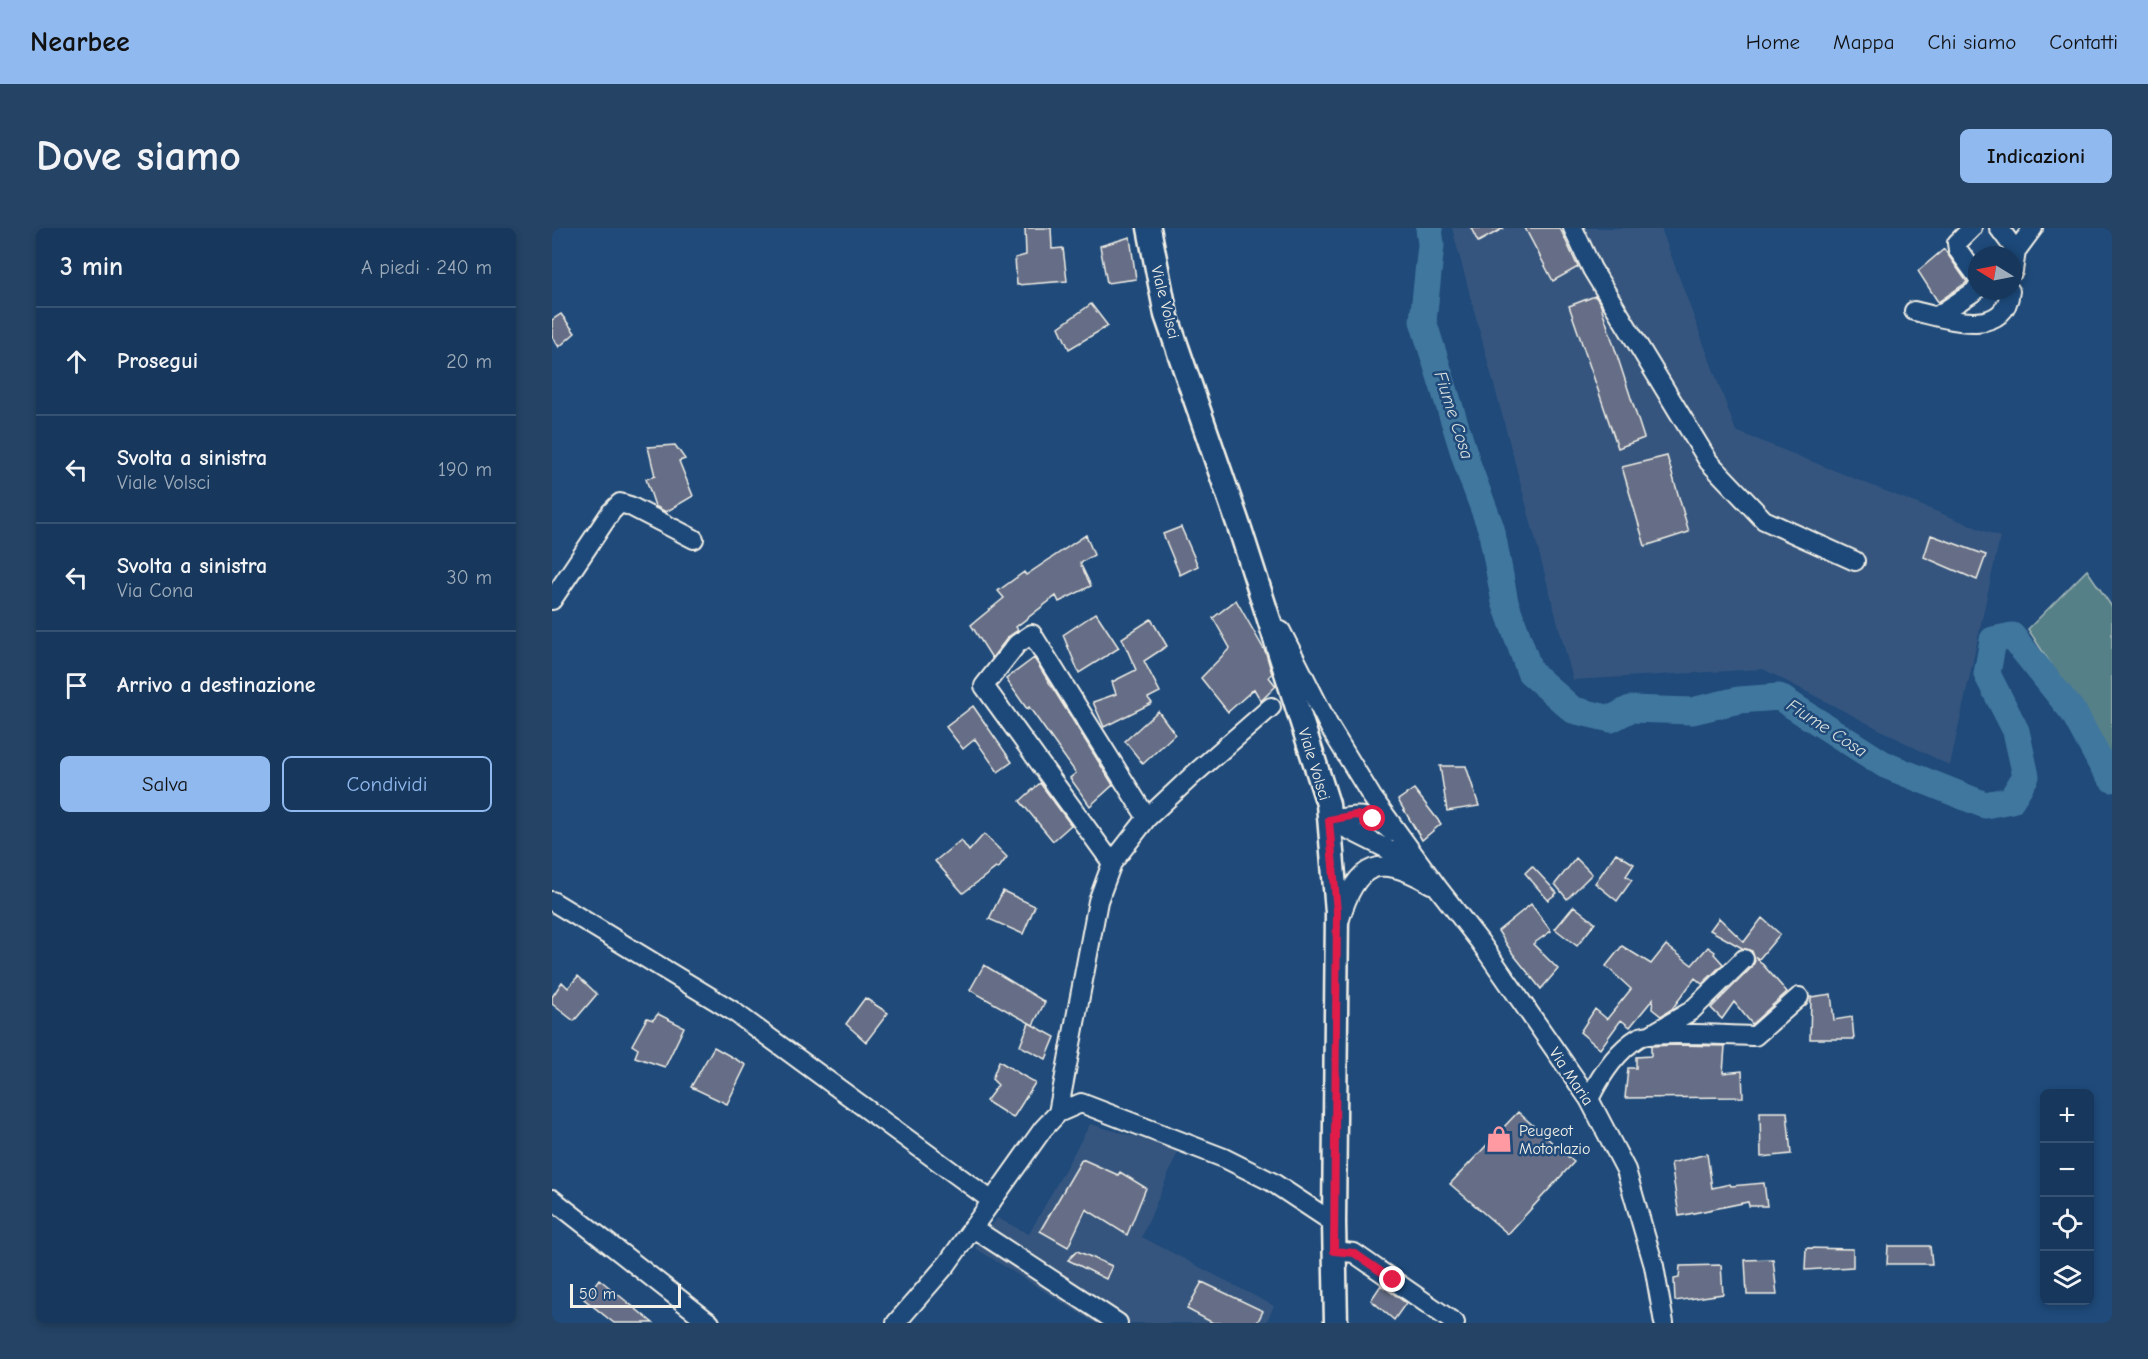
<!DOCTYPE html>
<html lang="it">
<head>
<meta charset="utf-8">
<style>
	:root { --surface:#17385c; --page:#244365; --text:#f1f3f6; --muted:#9eacbb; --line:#365272; --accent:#90b9f0 }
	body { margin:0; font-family:"Comic Neue",sans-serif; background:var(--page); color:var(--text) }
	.controls { position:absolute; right:18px; bottom:18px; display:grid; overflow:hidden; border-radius:9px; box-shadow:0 3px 9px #0003 }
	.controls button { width:54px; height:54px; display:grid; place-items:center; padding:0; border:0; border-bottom:2px solid var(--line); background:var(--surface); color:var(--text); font:30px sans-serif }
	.compass { position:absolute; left:1416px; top:18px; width:54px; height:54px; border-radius:50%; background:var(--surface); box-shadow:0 3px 9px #0003; rotate:280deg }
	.scale { position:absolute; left:18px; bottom:15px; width:111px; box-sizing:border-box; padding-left:6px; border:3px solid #f4f1e8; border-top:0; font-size:16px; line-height:21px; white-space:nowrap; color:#f4f1e8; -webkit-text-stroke:4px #1f4a7a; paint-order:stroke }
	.stop { position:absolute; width:18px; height:18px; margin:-14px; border:4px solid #e11d48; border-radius:50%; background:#fff }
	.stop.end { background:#e11d48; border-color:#fff; box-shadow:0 2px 6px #0008 }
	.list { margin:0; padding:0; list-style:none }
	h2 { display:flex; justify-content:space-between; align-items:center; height:78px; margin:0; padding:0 24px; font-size:26px }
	h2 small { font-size:20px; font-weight:400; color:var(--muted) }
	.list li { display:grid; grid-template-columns:39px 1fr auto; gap:18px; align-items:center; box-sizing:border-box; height:108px; padding:0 24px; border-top:2px solid var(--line) }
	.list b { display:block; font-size:22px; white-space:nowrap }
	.list p { margin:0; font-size:20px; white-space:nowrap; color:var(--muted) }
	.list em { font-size:20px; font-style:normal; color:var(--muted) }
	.actions { display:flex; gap:12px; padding:18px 24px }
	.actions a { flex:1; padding:14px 0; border:2px solid var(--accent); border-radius:9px; text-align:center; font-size:21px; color:var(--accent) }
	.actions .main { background:var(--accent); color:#111 }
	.icon { flex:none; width:33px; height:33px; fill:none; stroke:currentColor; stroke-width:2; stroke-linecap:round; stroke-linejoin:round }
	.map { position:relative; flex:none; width:1560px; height:1095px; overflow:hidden; border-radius:9px }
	header { display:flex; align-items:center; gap:36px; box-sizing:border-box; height:84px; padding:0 30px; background:var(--accent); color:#111 }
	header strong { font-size:28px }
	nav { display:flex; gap:33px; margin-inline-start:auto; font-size:21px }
	.intro { display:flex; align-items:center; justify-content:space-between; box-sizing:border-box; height:144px; padding:0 36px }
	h1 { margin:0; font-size:42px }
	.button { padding:15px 27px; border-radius:9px; background:var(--accent); color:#111; font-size:21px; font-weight:700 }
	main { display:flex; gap:36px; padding:0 36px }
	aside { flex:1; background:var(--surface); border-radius:9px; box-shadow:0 3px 9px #0003 }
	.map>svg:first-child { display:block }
</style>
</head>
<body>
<header>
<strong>Nearbee</strong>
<nav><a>Home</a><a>Mappa</a><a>Chi siamo</a><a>Contatti</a></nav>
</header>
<div class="intro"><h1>Dove siamo</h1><a class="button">Indicazioni</a></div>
<main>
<aside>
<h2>3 min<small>A piedi · 240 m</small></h2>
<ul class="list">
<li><svg class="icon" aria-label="ahead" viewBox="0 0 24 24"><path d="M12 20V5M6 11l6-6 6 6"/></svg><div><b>Prosegui</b></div><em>20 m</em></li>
<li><svg class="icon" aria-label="left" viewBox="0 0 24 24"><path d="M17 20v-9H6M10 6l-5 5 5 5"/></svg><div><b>Svolta a sinistra</b><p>Viale Volsci</p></div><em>190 m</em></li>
<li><svg class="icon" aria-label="left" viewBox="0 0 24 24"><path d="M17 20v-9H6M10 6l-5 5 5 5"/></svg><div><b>Svolta a sinistra</b><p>Via Cona</p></div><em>30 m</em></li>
<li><svg class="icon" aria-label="arrive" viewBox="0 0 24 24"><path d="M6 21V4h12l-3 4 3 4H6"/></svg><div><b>Arrivo a destinazione</b></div></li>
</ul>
<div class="actions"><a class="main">Salva</a><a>Condividi</a></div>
</aside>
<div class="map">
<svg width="1560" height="1095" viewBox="0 0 1560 1095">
	<rect width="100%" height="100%" fill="#1f4a7a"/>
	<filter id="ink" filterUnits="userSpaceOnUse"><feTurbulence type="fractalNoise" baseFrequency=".0167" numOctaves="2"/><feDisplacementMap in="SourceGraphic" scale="12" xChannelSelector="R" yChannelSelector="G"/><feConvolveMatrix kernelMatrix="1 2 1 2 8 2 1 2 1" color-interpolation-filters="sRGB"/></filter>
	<g filter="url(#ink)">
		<path fill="#34557e" d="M900,0H1109L1184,203L1448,309L1398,538L1211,441L1021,452Z
			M538,896L627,921L590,1009L722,1078L714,1095H543L423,1020L445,990L477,1006Z"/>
		<path fill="#568087" stroke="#a5b8b8" stroke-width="1.5" d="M1535,342L1560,379V530L1476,401Z"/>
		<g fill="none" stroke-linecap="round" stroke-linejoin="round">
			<path stroke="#41779e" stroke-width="27" d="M877,0L879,17L871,93L917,241L939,300L953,374L978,444L1021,482L1059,491L1078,481L1140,483L1187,472L1227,469L1333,537L1433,577L1459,572L1474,548L1464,503L1435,446L1441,412L1460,408L1522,485L1550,537L1560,551"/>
		</g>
		<path fill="#656e86" stroke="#f4f1e8" stroke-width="1.5" d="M473,0H499L500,21L511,20L515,53L465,57L463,30L474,27Z
			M919,0H952L926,14Z
			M973,0H1008L1026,39L1001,53Z
			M578,9L584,51L555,55L548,18Z
			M1392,21L1415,54L1386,74L1366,43Z
			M1043,68L1048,75L1092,210L1066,220L1017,78Z
			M539,76L556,98L517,121L507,99Z
			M9,86L23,105L7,119L0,108V92Z
			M123,217L133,231L127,233L141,268L114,284L103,278L94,251L103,248L96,219Z
			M1115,228L1137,304L1093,318L1070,239Z
			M629,299L646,338L628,347L611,306Z
			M534,307L542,327L528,335L539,358L507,374L504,368L464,399L466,402L456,409L440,430L419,397L452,370L446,363L472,344L474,347Z
			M1379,307L1434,327L1425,352L1372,329Z
			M684,372L714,425L720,446L717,449L724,458L709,473L702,461L676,484L649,450L678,420L661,390Z
			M544,385L567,420L527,445L511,407Z
			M599,391L615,418L592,433L608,464L596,470L600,475L552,499L541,474L564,466L560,454L584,442L570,410Z
			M482,430L561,557L538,578L518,550L524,545L477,479L475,481L454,451Z
			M421,478L460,534L446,544L423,511L411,521L394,499Z
			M606,483L623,506L591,536L573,513Z
			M888,538H914L927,578L895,583Z
			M488,555L519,597L501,613L468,573Z
			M862,561L889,596L870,612L846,572Z
			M432,606L455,629L446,641L444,640L411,665L383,633L409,612L417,623Z
			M1064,625L1082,636L1074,648L1080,652L1065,673L1043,655Z
			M1024,630L1040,646L1015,671L1003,656Z
			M980,638L1005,665L996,672L973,645Z
			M451,663L483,678L471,706L437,691Z
			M979,676L999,703L981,716L1006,741L989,761L961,726L946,703Z
			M1022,678L1043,695L1025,718L1003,701Z
			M1167,690L1192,714L1210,690L1228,706L1207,731L1204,729L1235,764L1200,796L1182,774L1170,791L1159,780L1200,739L1203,733L1200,723L1190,720L1158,702Z
			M1114,717L1140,737L1156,719L1163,724L1162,726L1171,736L1150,756L1143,750L1120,781L1109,788L1100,781L1101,771L1078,799L1069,792L1048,821L1028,804L1043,781L1055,791L1079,761L1054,738L1070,718L1099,736Z
			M432,737L493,774L481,797L418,762Z
			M26,748L45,766L22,793L0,776V769L10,754L16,760Z
			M1279,766L1282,792L1300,789L1302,811H1258L1259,769Z
			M313,770L336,785L314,814L294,796Z
			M106,786L132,799L113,839L83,829L86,821L80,817L95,790L101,792Z
			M477,795L503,809L494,831L468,818Z
			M1123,817L1173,818L1171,845L1190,843L1191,869L1073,870L1076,840H1084V829L1099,828V818Z
			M162,819L194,837L175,876L139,859Z
			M447,833L483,855L461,890L434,873L446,857L440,851Z
			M966,884L1022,934L956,1006L898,956Z
			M1208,884H1235L1239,926L1209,929Z
			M1155,926L1160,960L1178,956L1179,958L1212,955L1215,978H1197L1196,974L1127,988L1119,935Z
			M530,931L566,947L568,944L594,960L575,1007L534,981L516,1019L488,1003Z
			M1336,1018H1378L1380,1036H1335Z
			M1254,1020L1301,1021V1039L1253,1042Z
			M525,1023L560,1038L554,1051L516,1032Z
			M1221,1031L1225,1067H1195L1193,1032Z
			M1169,1037L1171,1066L1123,1073L1122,1051L1127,1050L1128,1038Z
			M47,1051L101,1095H62L32,1071Z
			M650,1054L711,1083L705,1095H661L635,1081Z
			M829,1057L854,1075L842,1092L819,1072Z"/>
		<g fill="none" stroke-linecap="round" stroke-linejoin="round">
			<defs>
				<path id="minor" d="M1021,0L1040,41L1157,234L1212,292L1303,333
					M1420,0L1405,15L1406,22L1425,48
					M1447,0L1464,23
					M1461,43L1464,23L1481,0
					M1362,83C1393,90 1453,112 1458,63
					M1385,88L1423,63L1425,59
					M0,372L59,284L68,275L78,278L142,311
					M729,403L778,500L820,569L886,660L928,714L1037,871L1074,942L1102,1038L1112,1095
					M777,592L843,625L866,643
					M777,592C803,587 819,584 840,604
					M560,635L432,458L465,416L480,406L595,590
					M0,673L181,783L440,973
					M788,691C805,633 828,626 879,656
					M1098,807L1139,783L1192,731
					M1037,871C1048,849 1063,824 1086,810C1098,802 1183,808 1203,808L1247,769
					M506,885L546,673L560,635L595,590L641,547L719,479
					M0,971L158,1095
					M421,1000L566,1095
					M782,1023L802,1025L903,1095
					M344,1095L395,1036L491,901L506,885L529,875L672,930L720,954L782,995"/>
				<path id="major" d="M597,0L614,87L689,304L776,576L785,684L782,995L784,1095"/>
			</defs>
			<use href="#minor" stroke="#f4f1e8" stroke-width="22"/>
			<use href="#major" stroke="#f4f1e8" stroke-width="27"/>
			<use href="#minor" stroke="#1f4a7a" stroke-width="18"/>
			<use href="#major" stroke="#1f4a7a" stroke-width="22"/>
		</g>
	</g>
	<g fill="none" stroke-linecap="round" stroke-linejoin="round" filter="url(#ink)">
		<path stroke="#e11d48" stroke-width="8" d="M821,591L804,587L777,592L785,684L782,1023L802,1025L841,1052"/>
	</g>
	<defs>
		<symbol id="shop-bare" viewBox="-9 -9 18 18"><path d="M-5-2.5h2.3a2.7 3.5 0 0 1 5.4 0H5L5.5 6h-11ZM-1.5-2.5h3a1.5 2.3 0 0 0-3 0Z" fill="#ff9aa2" stroke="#1f4a7a" stroke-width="2.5" paint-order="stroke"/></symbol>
	</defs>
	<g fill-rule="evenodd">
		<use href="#shop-bare" x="928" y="892" width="38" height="38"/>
	</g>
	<g text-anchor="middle" stroke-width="5" stroke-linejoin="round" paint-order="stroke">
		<g font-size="16" fill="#f4f1e8" stroke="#1f4a7a">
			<text transform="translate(614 74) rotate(76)" y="6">Viale Volsci</text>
			<text transform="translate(763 536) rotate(73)" y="6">Viale Volsci</text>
			<text transform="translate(1020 848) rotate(56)" y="6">Via Maria</text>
		</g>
		<g font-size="16" fill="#f4f1e8" stroke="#1f4a7a" text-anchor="start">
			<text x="967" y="908">Peugeot<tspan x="967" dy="18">Motorlazio</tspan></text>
		</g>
		<g font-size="18" font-style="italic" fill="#d9dfdd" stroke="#1f4a7a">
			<text transform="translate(902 187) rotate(72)" y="6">Fiume Cosa</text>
			<text transform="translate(1275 500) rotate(33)" y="6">Fiume Cosa</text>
		</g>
	</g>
</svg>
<div class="controls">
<button>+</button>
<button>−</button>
<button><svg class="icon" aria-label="locate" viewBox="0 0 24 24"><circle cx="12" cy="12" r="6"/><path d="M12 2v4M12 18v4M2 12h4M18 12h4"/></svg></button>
<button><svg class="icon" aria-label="layers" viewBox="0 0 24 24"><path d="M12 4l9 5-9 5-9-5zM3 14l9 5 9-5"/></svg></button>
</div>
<svg class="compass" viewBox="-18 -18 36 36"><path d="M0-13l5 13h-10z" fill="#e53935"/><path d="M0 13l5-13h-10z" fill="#9eacbb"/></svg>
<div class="scale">50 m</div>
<div class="stop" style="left:821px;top:591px"></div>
<div class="stop end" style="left:841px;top:1052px"></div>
</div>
</main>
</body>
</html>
